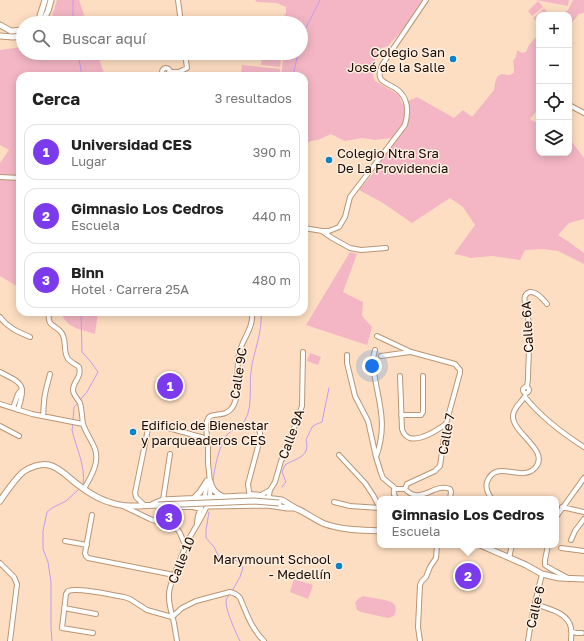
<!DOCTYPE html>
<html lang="es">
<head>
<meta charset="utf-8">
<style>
	:root { --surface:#fff; --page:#f6f6f6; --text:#222; --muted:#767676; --line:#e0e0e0; --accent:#7c3aed }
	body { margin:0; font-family:"Golos Text",sans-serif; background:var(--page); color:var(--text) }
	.controls { position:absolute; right:12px; top:12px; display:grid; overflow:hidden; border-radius:8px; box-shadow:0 2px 10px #0003 }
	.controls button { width:36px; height:36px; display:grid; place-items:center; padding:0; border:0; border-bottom:1px solid var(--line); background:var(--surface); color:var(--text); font:20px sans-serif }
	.you { position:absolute; left:372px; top:366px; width:14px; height:14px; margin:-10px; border:3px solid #fff; border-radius:50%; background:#1a73e8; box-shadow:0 0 0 6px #1a73e833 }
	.badge { display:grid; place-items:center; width:26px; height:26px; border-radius:50%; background:var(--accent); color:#fff; font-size:13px; font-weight:700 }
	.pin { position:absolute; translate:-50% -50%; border:2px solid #fff; box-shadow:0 1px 4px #0006 }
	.popup { position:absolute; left:377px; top:496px; width:182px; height:52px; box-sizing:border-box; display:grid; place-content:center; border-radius:8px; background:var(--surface); filter:drop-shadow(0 1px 3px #0005); font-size:13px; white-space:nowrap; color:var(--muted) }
	.popup b { font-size:15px; color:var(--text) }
	.popup::after { content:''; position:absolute; left:50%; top:100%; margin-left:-8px; border:8px solid transparent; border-top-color:var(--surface) }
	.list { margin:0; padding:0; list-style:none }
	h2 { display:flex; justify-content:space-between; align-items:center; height:52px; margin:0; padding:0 16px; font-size:17px }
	h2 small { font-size:13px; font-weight:400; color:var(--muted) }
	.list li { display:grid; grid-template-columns:26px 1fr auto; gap:12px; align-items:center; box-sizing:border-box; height:56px; margin:0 8px 8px; padding:0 8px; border:1px solid var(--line); border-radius:12px }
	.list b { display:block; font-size:15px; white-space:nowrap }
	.list p { margin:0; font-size:13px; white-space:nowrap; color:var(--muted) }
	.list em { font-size:13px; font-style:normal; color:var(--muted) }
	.icon { flex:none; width:22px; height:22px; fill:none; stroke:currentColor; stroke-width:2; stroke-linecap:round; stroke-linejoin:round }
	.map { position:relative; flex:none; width:584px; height:641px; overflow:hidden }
	.search { position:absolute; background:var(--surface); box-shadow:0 2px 10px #0003; left:16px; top:16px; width:292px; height:44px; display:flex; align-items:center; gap:10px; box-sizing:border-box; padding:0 14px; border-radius:22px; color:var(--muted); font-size:15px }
	.panel { position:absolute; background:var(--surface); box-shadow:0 2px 10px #0003; left:16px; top:72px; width:292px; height:244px; border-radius:12px }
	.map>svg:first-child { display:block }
</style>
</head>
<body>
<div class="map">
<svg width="584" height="641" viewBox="0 0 584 641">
	<rect width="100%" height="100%" fill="#fddec2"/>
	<path fill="#f4b6c4" d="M57,0H79L87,23H50Z
		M255,0H423L415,14L406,26L388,46L379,49L375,59L373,75L375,81L399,95L402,104L417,97L454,118L463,110L472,117L494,90L495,83L497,77L501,74L509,75L514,73V68L513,61L516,57L517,50L522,53L526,52L529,45L539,34V108L530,119L539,124V153H569V140L572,142L584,158V219L569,223L558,235L569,242L584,253V264L558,251L542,249L525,250L520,260L492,256L471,258L464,256L454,254L475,225L463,207L450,198L412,223L383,203L359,190L377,169L380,155L391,138L375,140L362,138L345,141L331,134L318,140L311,141L304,145V76H281L284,53H301V23H279L286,13V7L277,3L257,2Z
		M536,0H569L568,6Z
		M573,0H584V13L579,14L569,26V15H561L568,10Z
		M538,1L543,7L532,16L528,11Z
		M544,8L549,14L547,15H539L538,23L533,18Z
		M23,47V53H97L105,76H20V288L0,276V163L9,150L0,145V50Z
		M262,56L281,58L280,67L261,65Z
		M242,65L280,69L279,76H250L241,75Z
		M350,252L357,254L343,292L363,302L362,316L372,327L367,345L306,325Z
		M61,312H98L95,334C80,329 66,328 61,312Z
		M310,353L321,357L318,365L307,361Z
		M294,579L313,585L308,599L290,592Z
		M363,596C368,597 374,598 379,599C390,601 400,602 394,616L388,618L361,612L357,610L355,603L358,599Z"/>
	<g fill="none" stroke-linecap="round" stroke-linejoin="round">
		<path stroke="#c19cee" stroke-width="1" d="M73,0V23
			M301,37L312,16L320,0
			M78,53L82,76
			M293,76L298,53
			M80,400L87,392L98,372L91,362L82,352L81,312
			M73,420L74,407L78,403
			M73,424L72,430C76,448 86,466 83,485
			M213,482C214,470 219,445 227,435C232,429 240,428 245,420C253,407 249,386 251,372C253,352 263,333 261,312
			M282,487L285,483L286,482L282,472L285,465C292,460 307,458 307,446C307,444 306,442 306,440C307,437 312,428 312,427C314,425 319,423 322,422L329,388
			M209,512L206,530V538L214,547L219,557L227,559L238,561L243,568L240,577L232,591
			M230,594C228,596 226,599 226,602C226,611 236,633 240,641
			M52,641L51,628V582L48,562L43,549V531L47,512L52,508L66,501L79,489"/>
		<defs>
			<path id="minor" d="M178,0L181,23
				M162 72a4 4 0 1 1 8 0a4 4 0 1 1-8 0Z
				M169,72H179L187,68L185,53
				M569,105L584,113
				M0,177L20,178
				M304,228L322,231L332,238L350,248L361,250L386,248
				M322,231H329L339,227L345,217L350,197L405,125C408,114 409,101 400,92C391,82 373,85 382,65L426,0
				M49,312C47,327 54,324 61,332C67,339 63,349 67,357C69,362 76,364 79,367C82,378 73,381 73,390C73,395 78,399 80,403C82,410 82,418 83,424C86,433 92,441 95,449C100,463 90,478 84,489
				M0,317C8,328 18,332 30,337
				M377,336L411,352L455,364L460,370V373L446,424L440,466L435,471L409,483L407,484L405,489
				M375,350L373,358V365C377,399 389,422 376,457
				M347,355V363L355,396L368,421L376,457L381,473L383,478L396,489H405
				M381,356L410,352
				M0,372C23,384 26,383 18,410
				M400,376L402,429C408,450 436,431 446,424
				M523 390a3 3 0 1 1 6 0a3 3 0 1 1-6 0Z
				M527,387L528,379C528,359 531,337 528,317C527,312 523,300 525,296C531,285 543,299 547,304
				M525,397C541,417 562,433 584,447
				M0,404L32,414L83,424
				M13,408L18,394L22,389
				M401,415H421L423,412V376
				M43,416C44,410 43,408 44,403C44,393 48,383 50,374
				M0,426L19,436
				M339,455L365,483L373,495L380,508
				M396,489L394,490C393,494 394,496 397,499
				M405,489C421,506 434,482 450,489L451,492L450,499
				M250,494L261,495L270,490
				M250,499L248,484L260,439V433L258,425
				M492,499C488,494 485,489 487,482C496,458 521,483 535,468C551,451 512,433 513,416C513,406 524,402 526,393
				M163,500L170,454
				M268,500L270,490L275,482L281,461L286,450L302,406L303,352
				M334,502L350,506L380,508
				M123,506L150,519L177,529C182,533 181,540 186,545
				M145,506L136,497L135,493L148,429L151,425L154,424L208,439
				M166,507H193L201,509
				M562,507L584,512
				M92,515L85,553L86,556L88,558L174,575
				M556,517L584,478
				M197,523L198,516L205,495L207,482
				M571,540L575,531L584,519
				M65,541L87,545
				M548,545L545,560V565C551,570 562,574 569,579
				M561,548L584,551
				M509,558L512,545
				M0,563L14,577L17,584L10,641
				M535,604C548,609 568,612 571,628C572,632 571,637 571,641
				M64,608L96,614
				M571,631L576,633H582
				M93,633L62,628L66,594L68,591C79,587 111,595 124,597L130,599L147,610L172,617L182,608L196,601L230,592C234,593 237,594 240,598C247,614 251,628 264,641
				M177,641C176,635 175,629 174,623C172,613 168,604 169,593C170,584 174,576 177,568C181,557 185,547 190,537C197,524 207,511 210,496C211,485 209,474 208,463C208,456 208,449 208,442C207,436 205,427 207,421C210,410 224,419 232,408C242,393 235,371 239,354C242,339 254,328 252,312
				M420,641L418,627L420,585L422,581L426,577L430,567L436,558L437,545
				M528,641L532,616L542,574"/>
			<path id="major" d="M36,23L39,19L45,0
				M42,23L48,11L51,0
				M0,25L11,31L23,30
				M0,36L13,37L23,36
				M210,481C212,489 215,493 223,497
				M192,500L200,492L207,481
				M0,501C7,491 14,480 23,472C30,467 41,463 49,465C58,467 66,475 72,480C83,489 95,498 109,502C125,508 142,506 158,505
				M153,504L163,500L243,496L257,497L282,500L295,508
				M207,506L268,505L287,508H294
				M292,507C303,510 313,519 325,524C342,530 362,530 380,531
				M480,545L526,565L542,574L559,578L584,579"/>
		</defs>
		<use href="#minor" stroke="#b99574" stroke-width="6"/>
		<use href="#major" stroke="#b99574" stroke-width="7"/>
		<use href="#minor" stroke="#fff" stroke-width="4"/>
		<use href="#major" stroke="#fff" stroke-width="5"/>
		<defs>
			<path id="major-bridge" d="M158,505L254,501L279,503"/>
		</defs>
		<use href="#major-bridge" stroke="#b99574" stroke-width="7" stroke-linecap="butt"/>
		<use href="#major-bridge" stroke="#fff" stroke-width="5"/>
	</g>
	<g fill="#0883cb" stroke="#feeee0" stroke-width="1.5">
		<circle cx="453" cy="59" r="4"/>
		<circle cx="329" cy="160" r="4"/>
		<circle cx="133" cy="432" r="4"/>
		<circle cx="339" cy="566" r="4"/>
	</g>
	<g text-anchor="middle" stroke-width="3" stroke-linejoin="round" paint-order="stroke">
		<g font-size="13" fill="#180b02" stroke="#feeee0" text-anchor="end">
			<text x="445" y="57">Colegio San<tspan x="445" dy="15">José de la Salle</tspan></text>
			<text x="337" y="158" text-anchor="start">Colegio Ntra Sra<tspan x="337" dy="15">De La Providencia</tspan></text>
			<text x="141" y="430" text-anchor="start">Edificio de Bienestar<tspan x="141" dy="15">y parqueaderos CES</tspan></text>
			<text x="331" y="564">Marymount School<tspan x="331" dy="15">- Medellín</tspan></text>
		</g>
		<g font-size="13" fill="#180b02" stroke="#feeee0">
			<text transform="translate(527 327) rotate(-93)" y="5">Calle 6A</text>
			<text transform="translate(238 373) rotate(-81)" y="5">Calle 9C</text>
			<text transform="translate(291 434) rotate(-70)" y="5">Calle 9A</text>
			<text transform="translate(446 434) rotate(-79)" y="5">Calle 7</text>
			<text transform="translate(181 560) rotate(-68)" y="5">Calle 10</text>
			<text transform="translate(535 607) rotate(-77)" y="5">Calle 6</text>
		</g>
	</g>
</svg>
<div class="controls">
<button>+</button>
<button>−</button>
<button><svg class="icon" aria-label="locate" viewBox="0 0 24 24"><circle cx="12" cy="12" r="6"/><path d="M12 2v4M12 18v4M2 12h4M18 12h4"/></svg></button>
<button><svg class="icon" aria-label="layers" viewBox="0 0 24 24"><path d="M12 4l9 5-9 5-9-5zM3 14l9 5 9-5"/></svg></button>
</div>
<div class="you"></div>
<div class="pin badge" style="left:170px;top:386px">1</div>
<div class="pin badge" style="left:468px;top:576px">2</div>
<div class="popup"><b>Gimnasio Los Cedros</b>Escuela</div>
<div class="pin badge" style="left:169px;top:517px">3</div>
<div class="search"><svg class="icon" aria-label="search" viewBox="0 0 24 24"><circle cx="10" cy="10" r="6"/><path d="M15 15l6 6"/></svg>Buscar aquí</div>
<section class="panel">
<h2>Cerca<small>3 resultados</small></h2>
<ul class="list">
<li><span class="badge">1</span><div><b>Universidad CES</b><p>Lugar</p></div><em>390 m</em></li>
<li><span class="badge">2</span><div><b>Gimnasio Los Cedros</b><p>Escuela</p></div><em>440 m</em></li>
<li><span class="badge">3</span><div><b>Binn</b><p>Hotel · Carrera 25A</p></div><em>480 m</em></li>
</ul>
</section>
</div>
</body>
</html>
